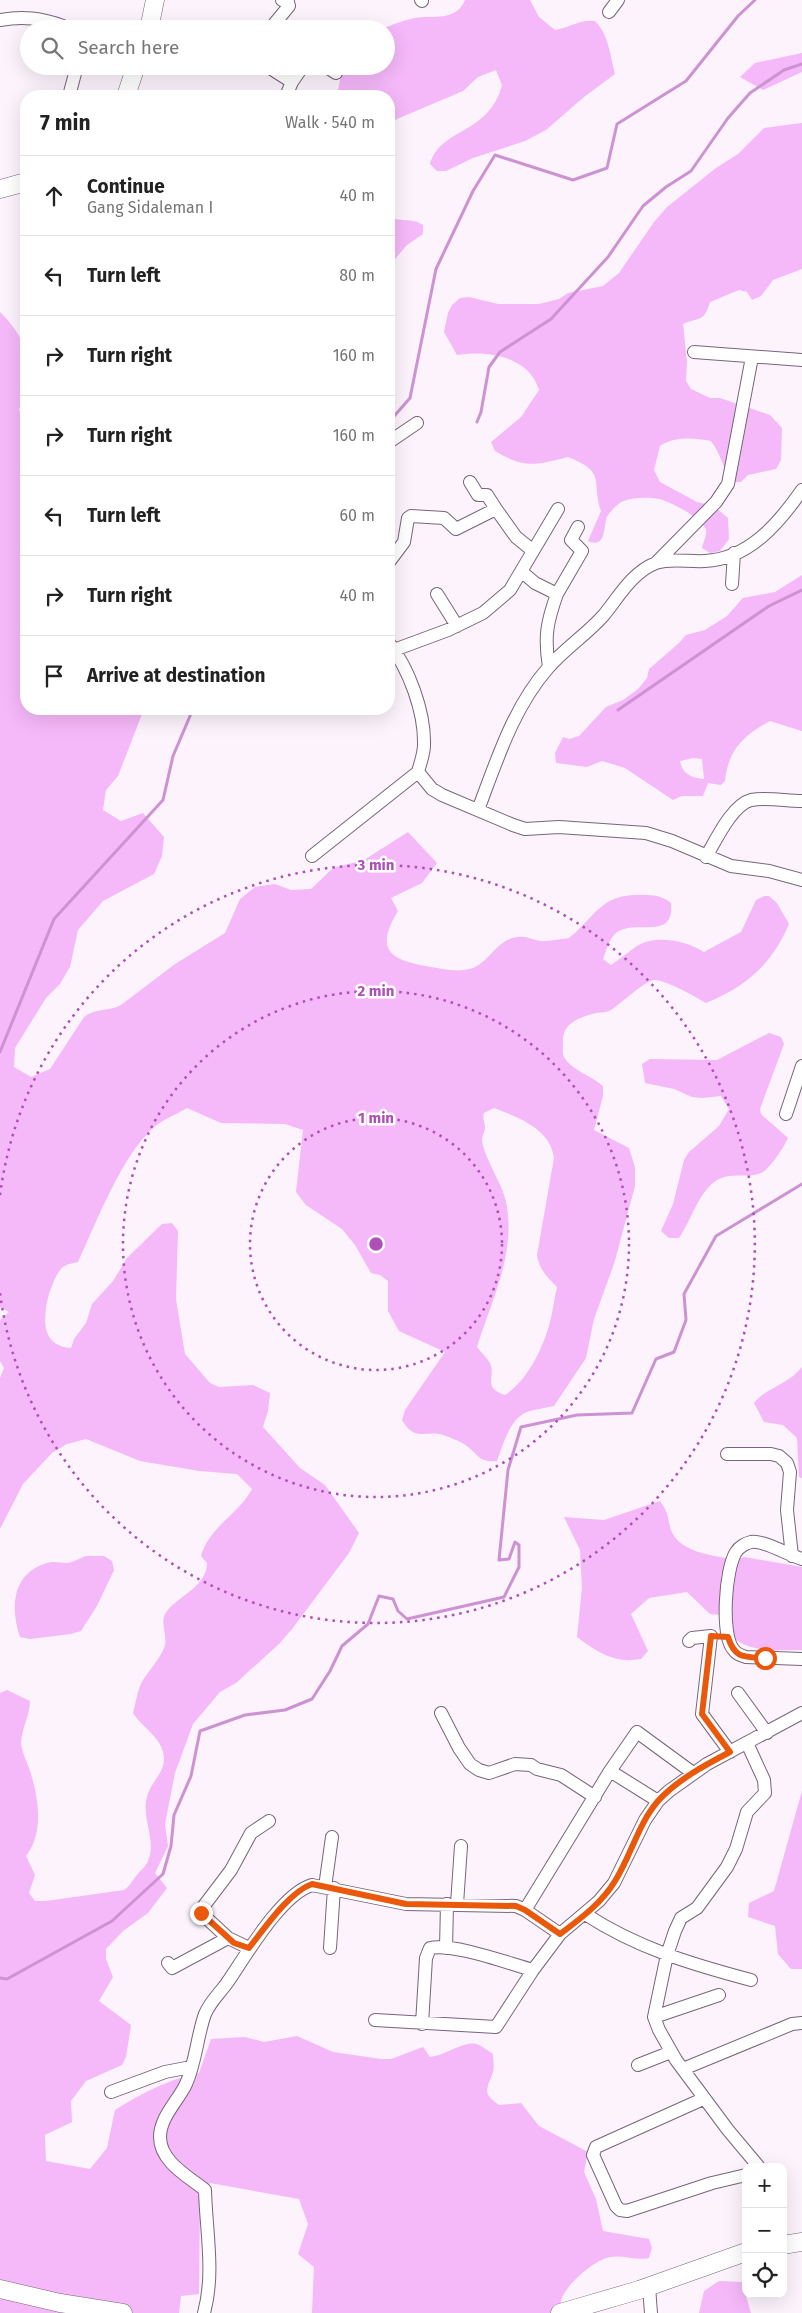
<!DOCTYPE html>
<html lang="en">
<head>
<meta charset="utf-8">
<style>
	:root { --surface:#fff; --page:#f2f2f2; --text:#222; --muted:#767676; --line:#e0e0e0 }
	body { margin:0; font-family:"Fira Sans",sans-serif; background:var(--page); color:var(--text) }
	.controls { position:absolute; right:15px; bottom:15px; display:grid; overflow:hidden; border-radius:10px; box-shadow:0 5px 20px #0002 }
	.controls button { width:45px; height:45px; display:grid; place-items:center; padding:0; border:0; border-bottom:1px solid var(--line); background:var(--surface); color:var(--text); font:25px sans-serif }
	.stop { position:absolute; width:15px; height:15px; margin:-11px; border:4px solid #ea580c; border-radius:50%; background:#fff }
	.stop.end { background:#ea580c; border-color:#fff; box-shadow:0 1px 5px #0008 }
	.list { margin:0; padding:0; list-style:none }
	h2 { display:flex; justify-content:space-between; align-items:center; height:65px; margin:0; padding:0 20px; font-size:21px }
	h2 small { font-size:16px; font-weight:400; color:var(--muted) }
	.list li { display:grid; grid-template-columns:32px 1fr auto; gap:15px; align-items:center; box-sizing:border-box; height:80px; padding:0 20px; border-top:1px solid var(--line) }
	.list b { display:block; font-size:19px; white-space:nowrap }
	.list p { margin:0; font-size:16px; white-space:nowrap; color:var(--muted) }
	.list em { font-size:16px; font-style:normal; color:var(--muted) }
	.icon { flex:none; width:28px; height:28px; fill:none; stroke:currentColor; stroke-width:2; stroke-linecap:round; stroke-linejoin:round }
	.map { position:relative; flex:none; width:802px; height:2313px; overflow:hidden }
	.search { position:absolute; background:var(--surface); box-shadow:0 5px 20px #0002; left:20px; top:20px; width:375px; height:55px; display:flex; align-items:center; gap:12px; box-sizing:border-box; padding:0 18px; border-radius:28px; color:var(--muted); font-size:19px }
	.panel { position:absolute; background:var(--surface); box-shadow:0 5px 20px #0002; left:20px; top:90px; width:375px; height:625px; border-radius:20px }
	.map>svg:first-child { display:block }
</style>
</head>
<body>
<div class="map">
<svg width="802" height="2313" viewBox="0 0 802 2313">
	<rect width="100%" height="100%" fill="#fcf3fd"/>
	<path fill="#f5b8f9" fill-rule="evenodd" d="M465,0H530L539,17L555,30C569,28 580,19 595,21C609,35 610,55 615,74L584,97L546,130L525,141L473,158L446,171H437L430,164C441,127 489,135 502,85L496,70L478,77L463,91L397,119L389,126V96H336C340,86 339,76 345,66H386V29H381C392,25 404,20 415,18C433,15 456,22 465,0Z
		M802,53V72L763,90L740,77L755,63Z
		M802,123V269L773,280L761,296L752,300L747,292L739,290L710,302C704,322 700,317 683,324L687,362L686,381L691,389L710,398H720L770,415L782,428L781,460L776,469L748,475L741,482H732C723,469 721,454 711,441C694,438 675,436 660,446L654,470L660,482L697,502L714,506L728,518L729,539L720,551L710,553L702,548C703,543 707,535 706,530C704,519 669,501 659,499C649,497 633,497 624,501C619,502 609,512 607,517C603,526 607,549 588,541L601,511C591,479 607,473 568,457C536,465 525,469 495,451L491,442L521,417L539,390C529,356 487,350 457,355L444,332L448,313L452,305L460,298L469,297L498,304H539L559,299L568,293L603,286L619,273L654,222L667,207L716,168L738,154L764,128Z
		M389,216C399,223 411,217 423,225V234L407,245L389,266Z
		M0,312C31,342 33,370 19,410L26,421V495L24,504L26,511V709H144L118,776L106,790L103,810L121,821L143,813L164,837L162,856L154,874L103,901L78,930L70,967L60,984L46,998L15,1048L14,1067L31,1077L50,1069L84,1017C95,1008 108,1012 121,1005L175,964L225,933L240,899L255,887L275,884L291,890L311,889L333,868L364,860L408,832L437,863L422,883L391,898L398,911C374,951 390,960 431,967C444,969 459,973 473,968C488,962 496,943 512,938C528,934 530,940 542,941C551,941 560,939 569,938C596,916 601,893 642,895C653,895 661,895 671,903C675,943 634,917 615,934C609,939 606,952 603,959L611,965C620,959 628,952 637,946C656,934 687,941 704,952L741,932L756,900L764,896H769L777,903L789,924C772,964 747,986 706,1003C696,997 664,979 654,980C643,982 622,1003 611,1010C606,1013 601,1012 596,1013C580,1017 562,1023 563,1042C563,1047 562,1053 564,1057C571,1070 592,1076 603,1086V1096L594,1130L629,1148L635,1167V1186L614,1264L594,1319L586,1358L554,1406C545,1408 536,1409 527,1412C510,1418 503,1445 497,1461C478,1463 478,1453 464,1444C459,1441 452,1438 446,1436C427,1428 416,1444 402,1420L405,1410L445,1352L399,1331L388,1311V1281L380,1275L371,1273L355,1245L342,1229L306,1205L296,1192L303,1130L285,1124L221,1123L187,1108C177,1114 164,1119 154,1127C122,1155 96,1223 78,1262C74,1263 67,1264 63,1267C56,1273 52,1286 49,1294C43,1317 40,1346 71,1348L74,1339L86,1323L92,1304L113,1281L127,1258L162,1224L172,1223L178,1231L176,1299L185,1354L210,1383L219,1387L253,1385L270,1393L268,1411L263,1427L300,1468L325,1485L359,1533L349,1553L292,1629L279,1644L236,1683L220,1692L193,1724L175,1773L165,1824L168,1846L155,1873L167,1888L148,1913L123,1931L106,1949V1959L113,1977L99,2001L131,2025L126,2057L122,2065L86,2081L71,2101L72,2122L45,2135L46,2161L90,2169L107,2148L115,2110C142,2093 167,2080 199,2073L211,2039L245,2037L264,2042L297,2036L333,2052L381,2059H391L423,2047L430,2057C445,2056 463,2041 476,2044C481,2045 488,2051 493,2054C493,2060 495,2069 492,2075C486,2090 483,2094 499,2105L521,2103L539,2126L588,2152L584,2172L596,2199L603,2231L649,2239L652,2248L649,2258C636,2261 625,2255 611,2257C596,2258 564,2286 561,2301C560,2305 561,2309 561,2313H312L314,2267L298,2254L308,2224L299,2199L210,2183L200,2199L199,2294L181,2296L179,2313H0V1693L7,1690L30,1701C30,1715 22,1728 21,1742C21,1749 26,1760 29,1768C38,1795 45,1832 26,1856L35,1875L29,1893L35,1901H46L124,1890C129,1887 132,1881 136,1876C140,1871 146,1866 148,1861C157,1840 141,1818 147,1797C151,1780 168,1772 163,1752C160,1737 141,1726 133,1713C136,1703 137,1690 143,1680C150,1669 159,1660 164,1648C169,1636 158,1622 167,1611C180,1595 207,1586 207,1563L201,1556C209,1527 239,1514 252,1489L237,1474L199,1471L140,1461L86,1439L67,1444L52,1453L23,1484L0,1529V1378L4,1368L0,1361V1320L9,1312L0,1307ZM494,1108C518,1117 551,1129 554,1158L537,1255C539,1269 547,1277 557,1287C554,1299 553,1311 550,1322C543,1348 528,1380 505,1395C482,1387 496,1378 490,1363C487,1358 481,1352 477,1347C491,1302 515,1255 507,1207C504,1184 483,1158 482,1139C482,1135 485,1132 485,1128C485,1122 482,1119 484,1113Z
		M802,575V731L770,721C744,735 728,750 725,781L721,785L708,783L703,796H682L673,800L625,768L602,761L587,767L556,763L555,753L563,737L569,739L579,736L606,707L623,700L638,689L647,678L649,669L679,643L686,635L705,630L727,616L743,598L775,592ZM693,758L702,759L704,779C692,778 682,774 680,761Z
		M769,1033L781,1037L784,1044L760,1109L761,1114L788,1138C784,1147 771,1167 763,1172C747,1180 731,1170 714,1182C697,1196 691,1221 679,1238H669L661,1231L673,1204L684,1160L689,1152L719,1126L729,1109L721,1096L702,1098L692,1097L674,1089L645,1083L642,1064L650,1059L717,1060Z
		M802,1367V1478L799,1477L797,1438L783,1425L764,1422L754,1403C767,1387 789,1384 802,1367Z
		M660,1501C669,1513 667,1517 671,1530C679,1553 716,1556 737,1560L744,1557L802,1567V1650C782,1650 750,1653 734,1638L731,1616L710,1614L687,1592L649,1598L631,1614L648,1651L641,1659C615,1664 597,1652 577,1637L582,1588L580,1550L564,1517L604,1520Z
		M85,1556H104L112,1561L114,1570L97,1606L81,1631L71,1634L30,1639L20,1637C10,1608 12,1573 47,1563C53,1561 61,1563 67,1563C73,1562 79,1559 85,1556Z
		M802,1791V1969H791L778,1954L775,1926L748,1917L749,1903L774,1891Z
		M719,2281L742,2282L751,2313H699L704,2291Z"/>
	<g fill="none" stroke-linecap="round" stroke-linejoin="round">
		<path stroke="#cd92d2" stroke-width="3" d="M389,422L410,398L436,269L473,191L495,155L573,180L607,168L617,124L686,81L738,16L755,0
			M477,422L481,412L489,367L500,352L551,319L608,257L643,206L666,187L691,171L728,118L750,93L784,70L802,64
			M618,710L769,606L802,590
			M0,1052L54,919L163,800L173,756L193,709
			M0,1978L7,1979L112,1921L163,1874L171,1846L174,1815L191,1776L200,1731L245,1715L285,1710L312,1699L330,1671L342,1646L368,1624L379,1596L393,1599L398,1611L407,1619L504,1597L519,1567V1545L515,1542L509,1559L499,1560L508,1470L521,1427L577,1415L632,1413L656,1359L674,1352L686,1320L684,1294L716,1236L802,1184"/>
		<defs>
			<path id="street" d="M421,0L422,1
				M609,12L618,0
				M0,20C23,16 41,18 63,26L65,29
				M270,29L289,6L288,2L282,0
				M267,66L292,82
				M325,66L336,73
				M69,96L77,66
				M286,96L292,82L303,66
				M694,352L802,360
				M389,442L417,423
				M470,482L478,495H487L496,509
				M389,562L404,542L408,518L411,516L444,518L456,529L496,509L516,537L532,550
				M657,562L716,502L728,484L752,357
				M522,572L535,583L557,594C547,622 544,637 549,667
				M732,584L734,553
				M437,594L457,626
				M557,594L582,551L571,540L578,527
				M389,643C409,669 425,712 424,745C424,754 420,764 418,772L432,789L442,795L513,825L525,829L559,827L646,833L672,841L731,866L769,871L802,880
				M394,650L448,630L483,613L510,590L558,509
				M478,810C497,760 513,708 548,668C564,649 586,635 603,616C618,598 632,572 656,563C670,558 689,562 705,561C749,559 779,523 802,490
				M312,856L418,772
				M706,857C716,840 732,805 751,800C767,797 786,801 802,801
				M786,1114L802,1066
				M727,1454H771L779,1456L787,1463L790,1472L787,1510L792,1556
				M802,1559C788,1555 764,1540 751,1542C746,1543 739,1547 736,1552C725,1569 721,1634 733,1649C736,1654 740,1655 746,1657L802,1659
				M689,1641L692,1638L711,1636L702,1714L730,1752
				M738,1693L767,1733
				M441,1713L459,1748L470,1764L479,1770L489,1773L515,1764L531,1765L537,1769L561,1775L595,1797
				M747,1743L764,1780L765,1793L747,1812L736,1849L727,1867L697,1908L681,1918L675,1931L667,1955L654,2017L659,2030L676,2060L728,2130L759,2167
				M610,1771L637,1732L693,1773
				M325,1887L332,1837
				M457,1904L461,1846
				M525,1910L610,1771L658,1801
				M585,1914C637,1948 691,1964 751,1980
				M228,1938L201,1913L203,1907L231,1870L251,1833L269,1821
				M330,1948L334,1888
				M446,1948L447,1904
				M168,1963L172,1968L228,1938L249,1948
				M654,2017L719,1995
				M375,2020L496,2027L533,1970L560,1934
				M422,2024L426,1958L430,1948C454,1943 507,1963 533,1970
				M638,2065L671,2052
				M683,2069L792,2024L802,2023
				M111,2092L165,2072L191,2067
				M703,2099L596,2147L593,2155L616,2206L620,2210L627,2211L712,2183L746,2175
				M649,2287L651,2313
				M204,2313C215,2273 206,2231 205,2190C189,2177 160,2162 160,2137C160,2117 178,2101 186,2084C196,2062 197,2036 205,2014C210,2002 219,1994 227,1983C245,1957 281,1894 312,1885L406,1904L516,1906L525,1910L560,1934L599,1901L614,1883L645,1820L658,1801L669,1791L707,1764L802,1713"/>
			<path id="secondary" d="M149,29L155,0
				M126,96L136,66
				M0,189L26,182
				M783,2245L802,2242
				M0,2289L60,2303L123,2313
				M560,2313L639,2290L746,2252"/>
		</defs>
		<use href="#street" stroke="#786579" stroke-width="14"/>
		<use href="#secondary" stroke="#786579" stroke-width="19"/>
		<use href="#street" stroke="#fff" stroke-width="12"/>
		<use href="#secondary" stroke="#fff" stroke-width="18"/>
	</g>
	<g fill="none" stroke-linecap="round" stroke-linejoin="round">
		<path stroke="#ea580c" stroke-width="6" d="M201,1913L234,1943L249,1948C264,1929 289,1892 312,1884L406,1904L516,1906L525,1910L560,1934C580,1919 602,1903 615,1881C631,1856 638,1824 658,1801C677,1780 705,1765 730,1752L702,1714L711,1636L728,1637C735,1659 744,1657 765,1658"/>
	</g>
	<g fill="none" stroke="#ae4eb7" stroke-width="2.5" stroke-dasharray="2.5 5">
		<circle cx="376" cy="1244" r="126"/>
		<circle cx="376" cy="1244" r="253"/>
		<path d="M0 1195A379 379 0 1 1 0 1293"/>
	</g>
	<circle cx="376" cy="1244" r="8" fill="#ae4eb7" stroke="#fff" stroke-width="2.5"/>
	<g font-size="15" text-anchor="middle" font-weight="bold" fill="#ae4eb7" stroke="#fff" stroke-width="5" stroke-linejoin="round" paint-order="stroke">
		<text x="376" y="870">3 min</text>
		<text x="376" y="996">2 min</text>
		<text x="376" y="1123">1 min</text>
	</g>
</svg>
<div class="controls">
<button>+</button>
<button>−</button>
<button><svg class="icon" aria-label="locate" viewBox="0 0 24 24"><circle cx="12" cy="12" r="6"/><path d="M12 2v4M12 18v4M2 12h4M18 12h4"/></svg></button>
</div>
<div class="stop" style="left:765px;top:1658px"></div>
<div class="stop end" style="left:201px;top:1913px"></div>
<div class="search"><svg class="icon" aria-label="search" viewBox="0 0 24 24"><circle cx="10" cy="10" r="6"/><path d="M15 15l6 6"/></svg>Search here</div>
<section class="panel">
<h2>7 min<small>Walk · 540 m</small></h2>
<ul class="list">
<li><svg class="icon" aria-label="ahead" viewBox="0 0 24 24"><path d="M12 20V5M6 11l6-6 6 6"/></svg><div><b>Continue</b><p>Gang Sidaleman I</p></div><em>40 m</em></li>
<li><svg class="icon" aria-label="left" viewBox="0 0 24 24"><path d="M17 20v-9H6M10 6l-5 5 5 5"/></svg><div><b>Turn left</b></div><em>80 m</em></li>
<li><svg class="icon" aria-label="right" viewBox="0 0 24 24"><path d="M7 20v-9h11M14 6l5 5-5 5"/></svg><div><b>Turn right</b></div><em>160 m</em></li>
<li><svg class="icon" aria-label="right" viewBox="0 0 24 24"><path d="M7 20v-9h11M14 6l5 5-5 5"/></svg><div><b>Turn right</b></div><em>160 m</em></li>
<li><svg class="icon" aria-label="left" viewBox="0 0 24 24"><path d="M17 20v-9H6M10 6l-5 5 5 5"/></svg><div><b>Turn left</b></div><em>60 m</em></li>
<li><svg class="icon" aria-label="right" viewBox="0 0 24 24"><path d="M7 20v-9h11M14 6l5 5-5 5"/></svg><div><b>Turn right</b></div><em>40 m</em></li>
<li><svg class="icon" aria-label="arrive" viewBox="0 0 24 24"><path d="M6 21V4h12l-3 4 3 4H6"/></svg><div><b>Arrive at destination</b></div></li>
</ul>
</section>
</div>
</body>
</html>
